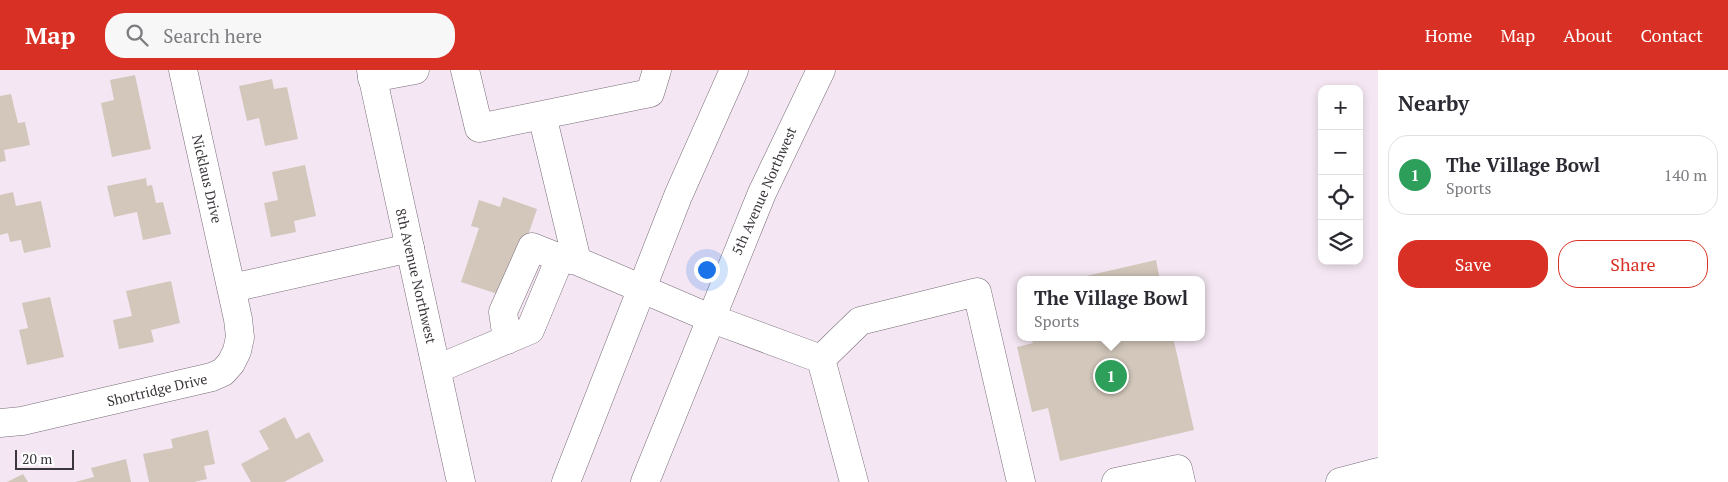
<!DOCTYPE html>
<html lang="en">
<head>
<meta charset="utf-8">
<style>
	:root { --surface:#fff; --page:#f7f7f7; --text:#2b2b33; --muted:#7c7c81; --line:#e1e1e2; --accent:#d93025 }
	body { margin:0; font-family:"PT Serif",serif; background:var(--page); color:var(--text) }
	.controls { position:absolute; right:15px; top:15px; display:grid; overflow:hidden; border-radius:10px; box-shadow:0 2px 8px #0003 }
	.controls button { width:45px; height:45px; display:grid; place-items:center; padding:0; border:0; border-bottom:1px solid var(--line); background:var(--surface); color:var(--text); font:25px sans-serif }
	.scale { position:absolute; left:15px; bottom:12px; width:59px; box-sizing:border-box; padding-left:5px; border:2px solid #3b363b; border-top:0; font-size:14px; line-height:18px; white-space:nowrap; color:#3b363b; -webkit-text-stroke:4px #fff; paint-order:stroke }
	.you { position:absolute; left:706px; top:199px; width:18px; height:18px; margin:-12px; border:4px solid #fff; border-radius:50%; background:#1a73e8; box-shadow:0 0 0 8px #1a73e833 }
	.badge { display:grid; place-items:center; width:32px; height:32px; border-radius:50%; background:var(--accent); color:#fff; font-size:16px; font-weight:700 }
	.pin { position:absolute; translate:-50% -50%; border:2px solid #fff; box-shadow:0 1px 5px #0006 }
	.popup { position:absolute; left:1017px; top:206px; width:188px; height:65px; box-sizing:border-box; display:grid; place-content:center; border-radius:10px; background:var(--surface); filter:drop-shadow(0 1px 4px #0005); font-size:16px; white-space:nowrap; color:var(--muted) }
	.popup b { font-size:19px; color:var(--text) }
	.popup::after { content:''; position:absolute; left:50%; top:100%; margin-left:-10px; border:10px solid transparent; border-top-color:var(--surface) }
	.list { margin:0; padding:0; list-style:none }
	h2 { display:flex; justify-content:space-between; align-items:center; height:65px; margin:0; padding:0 20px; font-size:21px }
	h2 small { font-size:16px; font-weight:400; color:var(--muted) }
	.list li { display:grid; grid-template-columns:32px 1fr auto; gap:15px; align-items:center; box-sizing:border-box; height:80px; margin:0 10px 10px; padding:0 10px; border:1px solid var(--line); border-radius:20px }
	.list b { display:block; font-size:19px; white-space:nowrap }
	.list p { margin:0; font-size:16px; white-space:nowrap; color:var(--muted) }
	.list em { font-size:16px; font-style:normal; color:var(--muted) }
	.actions { display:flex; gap:10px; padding:15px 20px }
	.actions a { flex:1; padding:11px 0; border:1px solid var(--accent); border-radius:20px; text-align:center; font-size:18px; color:var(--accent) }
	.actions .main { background:var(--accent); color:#fff }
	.icon { flex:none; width:28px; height:28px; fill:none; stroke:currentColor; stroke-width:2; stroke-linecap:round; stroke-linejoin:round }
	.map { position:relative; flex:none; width:1378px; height:412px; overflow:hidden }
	header { display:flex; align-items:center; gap:30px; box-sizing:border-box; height:70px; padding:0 25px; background:var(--accent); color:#fff }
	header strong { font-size:24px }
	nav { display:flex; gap:28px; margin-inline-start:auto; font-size:18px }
	.search { width:350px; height:45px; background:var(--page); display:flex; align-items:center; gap:12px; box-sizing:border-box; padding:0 18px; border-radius:20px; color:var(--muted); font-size:19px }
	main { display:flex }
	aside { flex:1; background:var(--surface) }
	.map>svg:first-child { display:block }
</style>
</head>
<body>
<header>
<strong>Map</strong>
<div class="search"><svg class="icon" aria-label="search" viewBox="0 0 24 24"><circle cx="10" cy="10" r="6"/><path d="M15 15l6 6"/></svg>Search here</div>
<nav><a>Home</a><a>Map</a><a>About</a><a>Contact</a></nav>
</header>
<main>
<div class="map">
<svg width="1378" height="412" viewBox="0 0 1378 412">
	<rect width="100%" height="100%" fill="#f4e7f3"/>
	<path fill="#d3c7bb" d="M135,5L151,79L112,87L101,33L114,30L110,10Z
		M272,9L274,19L287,17L298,69L265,76L259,48L247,51L239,16Z
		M11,24L18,53L25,52L30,75L4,80L6,91L0,92V26Z
		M305,95L316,146L294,151L296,162L271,167L264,133L278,130L272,102Z
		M146,108L147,116L152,115L156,133L163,132L171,164L143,170L137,142L114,147L107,116Z
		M13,122L16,136L41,131L51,177L24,183L21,170L10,172L8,163L0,165V125Z
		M503,127L537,139L507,227L461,212L479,158L471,156L479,130L500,137Z
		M1156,190L1160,210H1073V209Z
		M171,211L180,253L151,260L154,272L119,279L113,250L132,246L126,221Z
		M50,227L64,287L27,295L19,260L28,258L22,233Z
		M1031,267H1173L1194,360L1060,391L1048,338L1032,342L1017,277L1033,273Z
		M285,347L296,369L309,362L324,391L284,412H251L241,394L269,379L259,361Z
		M208,360L215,394L204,396L207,409L194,412H149L143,384L173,378L171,369Z
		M126,389L131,412H75L94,407L91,398Z
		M23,404L28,412H7Z"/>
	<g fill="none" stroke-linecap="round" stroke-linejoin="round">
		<defs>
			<path id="minor" d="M465,0L479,58L650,23L657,0
				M372,8L415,0
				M542,45L577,191L710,248L821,289L860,251L977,222L1021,412
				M232,218L410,178
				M507,270L503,242L532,177L560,188
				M821,289L854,412
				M437,299L530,260L560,188L577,191
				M0,353L22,351L212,307L223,302L231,293L237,281L240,267L238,249L183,0
				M1116,412L1178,399L1181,412
				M1340,412L1378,402"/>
			<path id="major" d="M371,0L461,412
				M566,412L678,126L734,0
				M645,412L762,123L821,0"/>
		</defs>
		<use href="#minor" stroke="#786d78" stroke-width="29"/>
		<use href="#major" stroke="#786d78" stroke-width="29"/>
		<use href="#minor" stroke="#fff" stroke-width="28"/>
		<use href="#major" stroke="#fff" stroke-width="28"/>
	</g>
	<g text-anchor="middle" stroke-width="4.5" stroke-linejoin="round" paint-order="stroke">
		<g font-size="14" fill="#3b363b" stroke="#fff">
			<text transform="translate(207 109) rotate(77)" y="5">Nicklaus Drive</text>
			<text transform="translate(764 121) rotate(-66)" y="5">5th Avenue Northwest</text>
			<text transform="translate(416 206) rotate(77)" y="5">8th Avenue Northwest</text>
			<text transform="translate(157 320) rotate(-13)" y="5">Shortridge Drive</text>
		</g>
	</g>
</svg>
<div class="controls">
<button>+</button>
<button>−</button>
<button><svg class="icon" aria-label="locate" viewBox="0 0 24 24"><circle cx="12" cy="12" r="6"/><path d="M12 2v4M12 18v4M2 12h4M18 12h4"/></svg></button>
<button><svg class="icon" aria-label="layers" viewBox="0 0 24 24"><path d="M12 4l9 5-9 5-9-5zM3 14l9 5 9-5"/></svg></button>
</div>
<div class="scale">20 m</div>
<div class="you"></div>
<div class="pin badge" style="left:1111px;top:306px;background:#2e9e5b">1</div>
<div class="popup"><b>The Village Bowl</b>Sports</div>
</div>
<aside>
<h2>Nearby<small></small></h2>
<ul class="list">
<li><span class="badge" style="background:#2e9e5b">1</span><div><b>The Village Bowl</b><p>Sports</p></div><em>140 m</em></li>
</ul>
<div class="actions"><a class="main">Save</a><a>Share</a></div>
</aside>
</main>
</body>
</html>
